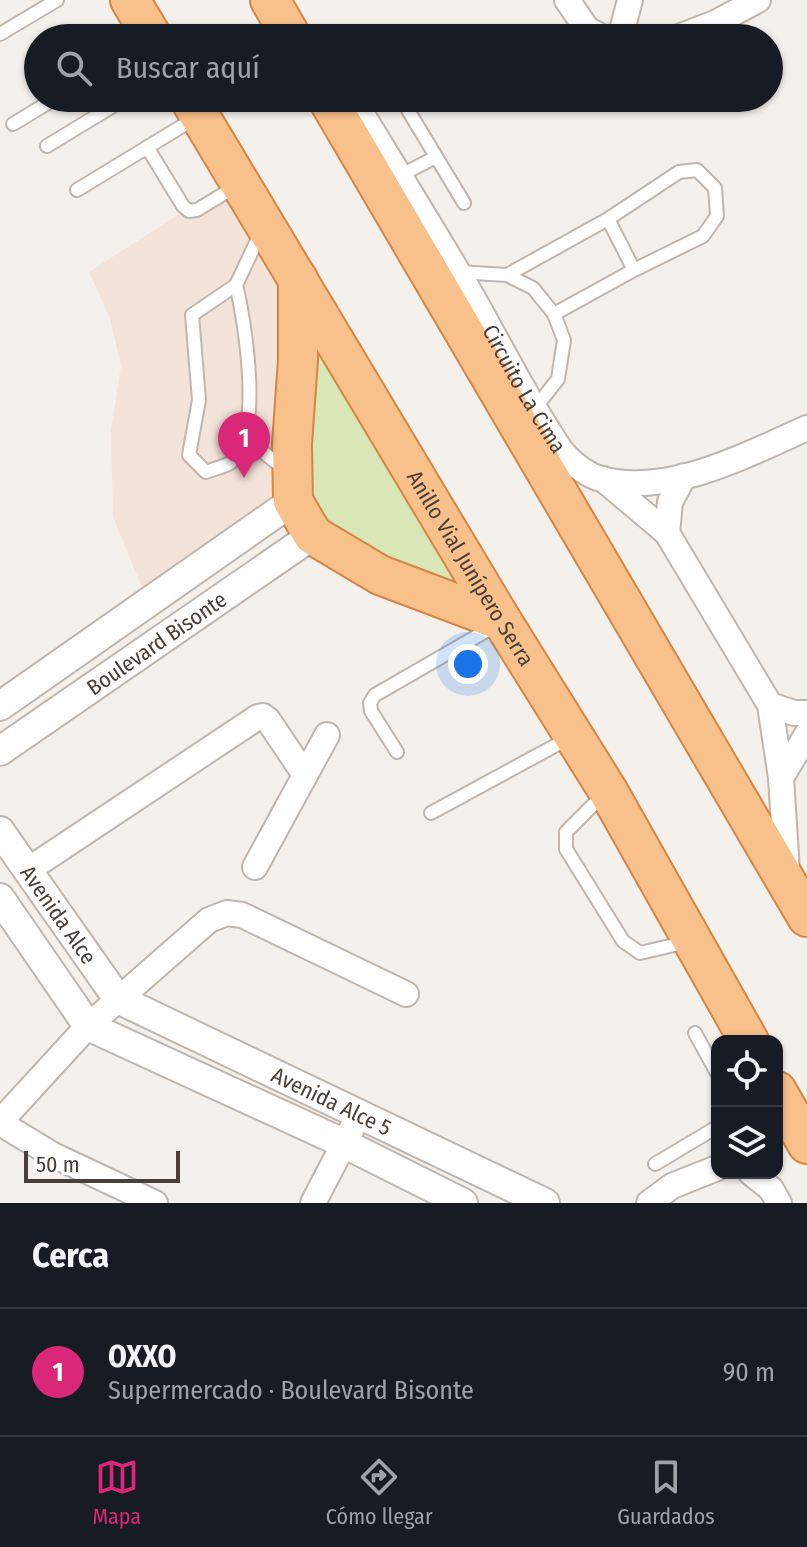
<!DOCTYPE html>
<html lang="es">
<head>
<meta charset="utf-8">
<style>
	:root { --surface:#171b24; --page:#242831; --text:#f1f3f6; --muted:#9ea1a6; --line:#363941; --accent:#db2777 }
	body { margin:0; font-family:"Fira Sans Condensed",sans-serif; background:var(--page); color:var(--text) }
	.controls { position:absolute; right:24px; bottom:24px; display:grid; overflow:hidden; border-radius:16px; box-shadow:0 2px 6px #0004 }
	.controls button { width:72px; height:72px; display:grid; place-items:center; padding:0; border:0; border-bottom:2px solid var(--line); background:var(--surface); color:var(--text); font:40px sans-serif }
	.scale { position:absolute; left:24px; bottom:20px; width:156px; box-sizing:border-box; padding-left:8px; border:4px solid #483f39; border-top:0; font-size:22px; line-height:28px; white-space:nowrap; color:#483f39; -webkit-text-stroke:6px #fff; paint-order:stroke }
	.you { position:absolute; left:468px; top:664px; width:28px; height:28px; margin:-20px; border:6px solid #fff; border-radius:50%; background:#1a73e8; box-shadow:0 0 0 12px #1a73e833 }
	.badge { display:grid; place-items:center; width:52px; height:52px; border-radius:50%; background:var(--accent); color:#fff; font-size:26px; font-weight:700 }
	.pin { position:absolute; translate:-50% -66px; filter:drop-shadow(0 2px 4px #0008) }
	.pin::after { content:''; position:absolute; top:42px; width:28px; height:24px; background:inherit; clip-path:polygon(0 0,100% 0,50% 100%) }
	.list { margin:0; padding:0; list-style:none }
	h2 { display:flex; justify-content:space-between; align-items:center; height:104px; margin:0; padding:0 32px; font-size:34px }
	h2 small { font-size:26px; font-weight:400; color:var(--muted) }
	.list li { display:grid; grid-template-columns:52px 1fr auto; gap:24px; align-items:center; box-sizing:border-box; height:128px; padding:0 32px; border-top:2px solid var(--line) }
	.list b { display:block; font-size:30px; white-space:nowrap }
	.list p { margin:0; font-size:26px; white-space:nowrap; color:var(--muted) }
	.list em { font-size:26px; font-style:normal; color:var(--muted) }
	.icon { flex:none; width:44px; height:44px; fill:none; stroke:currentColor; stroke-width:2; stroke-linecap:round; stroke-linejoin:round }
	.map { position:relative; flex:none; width:807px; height:1203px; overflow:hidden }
	.search { position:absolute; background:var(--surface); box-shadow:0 2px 6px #0004; left:24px; right:24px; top:24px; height:88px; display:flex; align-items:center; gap:20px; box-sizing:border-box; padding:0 28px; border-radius:44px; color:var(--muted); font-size:30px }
	.sheet { height:232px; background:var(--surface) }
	nav { display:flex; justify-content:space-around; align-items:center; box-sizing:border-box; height:112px; border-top:2px solid var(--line); background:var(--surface); font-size:22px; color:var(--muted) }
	nav a { display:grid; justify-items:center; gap:4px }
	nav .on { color:var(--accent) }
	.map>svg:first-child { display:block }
</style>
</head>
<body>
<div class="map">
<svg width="807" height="1203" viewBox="0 0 807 1203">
	<rect width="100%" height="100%" fill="#f4f0eb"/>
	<path fill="#f4e3d8" d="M237,177L298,279L293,501L148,602L113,517L111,430L121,366L110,318L89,272Z"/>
	<path fill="#d9e6b6" d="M298,279L502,621L313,535Z"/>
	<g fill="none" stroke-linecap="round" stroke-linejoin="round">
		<defs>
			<path id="service" d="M0,34L57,0
				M408,110L464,203
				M13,124L56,98
				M47,146L126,98
				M147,147L183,206L189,211L197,210L238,185
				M399,176L436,157
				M77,190L197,117
				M608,219L679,172L697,170L715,188L717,216L703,236L634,270
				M458,272L507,275L533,288L554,314L564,340L558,379L536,407
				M507,275L608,219L634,270L554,314
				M236,285C245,321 264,439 230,463C223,467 213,469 206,472L189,455L199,400L192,315L236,285L262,230
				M246,438L284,469
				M397,752L371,711L370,703L375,695L493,627
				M605,793L566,832V849L623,941L640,953L687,942
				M431,813L571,737
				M695,1033L717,1073
				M655,1164L717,1127"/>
			<g id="minor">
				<path d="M567,0L587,29L604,38"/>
				<path d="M620,38L630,0"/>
				<path d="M676,38L715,23L758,0"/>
				<path id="s1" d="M352,98C391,162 431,226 469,291C499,343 526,399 560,449C568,460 585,474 598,478C664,499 748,454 807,428"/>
				<path d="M603,479L667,533L770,705L781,778"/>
				<path d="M667,533L670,502L684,476"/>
				<path d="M770,705L794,713H807"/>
				<path d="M255,867L327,735"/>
				<path d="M28,870L258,717L263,716L268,720L305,775"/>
				<path d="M787,871L781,778L807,734"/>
				<path d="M0,1122L88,1026L209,920L227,913L242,915L406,994"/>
				<path d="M0,1123L53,1155L155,1203"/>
				<path d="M751,1173L771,1189L779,1203"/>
				<path d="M313,1203L360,1113"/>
				<path d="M649,1203L672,1186L717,1168"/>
			</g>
			<g id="tertiary">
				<path d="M0,706L293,501"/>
				<path id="s2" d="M0,751L313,535"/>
				<path id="s3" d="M0,831L118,999L545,1203"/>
				<path d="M0,898L88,1026L343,1143L463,1203"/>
			</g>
			<g id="trunk">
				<path d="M130,0L153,38"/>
				<path d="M270,0L292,38"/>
				<path id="s4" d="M189,98L502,621L608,791L749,1041"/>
				<path d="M327,98L807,917"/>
				<path d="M298,279V360L292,444L293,501L313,535L380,575L502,621"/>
				<path d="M777,1091L807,1144"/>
			</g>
		</defs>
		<use href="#service" stroke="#c0b6ae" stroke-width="16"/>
		<use href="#minor" stroke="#c0b6ae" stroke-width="28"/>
		<use href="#tertiary" stroke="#c0b6ae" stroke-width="32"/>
		<use href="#trunk" stroke="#d58544" stroke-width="42"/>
		<use href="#service" stroke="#fff" stroke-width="12"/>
		<use href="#minor" stroke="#fff" stroke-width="24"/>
		<use href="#tertiary" stroke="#fff" stroke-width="28"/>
		<use href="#trunk" stroke="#f8c08a" stroke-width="38"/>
	</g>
	<g text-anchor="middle" stroke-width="8" stroke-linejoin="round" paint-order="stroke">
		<g font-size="22" fill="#483f39" stroke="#fff">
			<text dy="8" stroke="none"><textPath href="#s1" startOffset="338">Circuito La Cima</textPath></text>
			<text dy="8" stroke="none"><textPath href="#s4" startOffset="548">Anillo Vial Junípero Serra</textPath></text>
			<text dy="8" stroke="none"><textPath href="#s2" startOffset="190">Boulevard Bisonte</textPath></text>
			<text dy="8" stroke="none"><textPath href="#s3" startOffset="102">Avenida Alce</textPath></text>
			<text dy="8" stroke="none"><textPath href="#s3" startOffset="442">Avenida Alce 5</textPath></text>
		</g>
	</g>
</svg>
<div class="controls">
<button><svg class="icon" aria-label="locate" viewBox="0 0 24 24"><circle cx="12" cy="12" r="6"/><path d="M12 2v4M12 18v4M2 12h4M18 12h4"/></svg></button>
<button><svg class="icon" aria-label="layers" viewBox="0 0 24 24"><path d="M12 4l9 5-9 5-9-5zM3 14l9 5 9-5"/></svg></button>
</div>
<div class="scale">50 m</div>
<div class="you"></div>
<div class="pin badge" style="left:244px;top:478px">1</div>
<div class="search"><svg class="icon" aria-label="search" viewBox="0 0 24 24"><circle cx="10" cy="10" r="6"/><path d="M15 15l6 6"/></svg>Buscar aquí</div>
</div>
<section class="sheet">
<h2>Cerca<small></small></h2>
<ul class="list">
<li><span class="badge">1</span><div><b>OXXO</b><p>Supermercado · Boulevard Bisonte</p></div><em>90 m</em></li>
</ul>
</section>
<nav>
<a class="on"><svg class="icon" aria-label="map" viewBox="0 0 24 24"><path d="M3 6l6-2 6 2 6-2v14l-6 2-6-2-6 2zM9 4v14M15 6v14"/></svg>Mapa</a>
<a><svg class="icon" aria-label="directions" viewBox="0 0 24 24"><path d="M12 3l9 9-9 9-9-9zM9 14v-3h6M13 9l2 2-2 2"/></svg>Cómo llegar</a>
<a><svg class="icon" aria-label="saved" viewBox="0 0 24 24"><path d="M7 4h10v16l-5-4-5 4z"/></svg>Guardados</a>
</nav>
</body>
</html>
